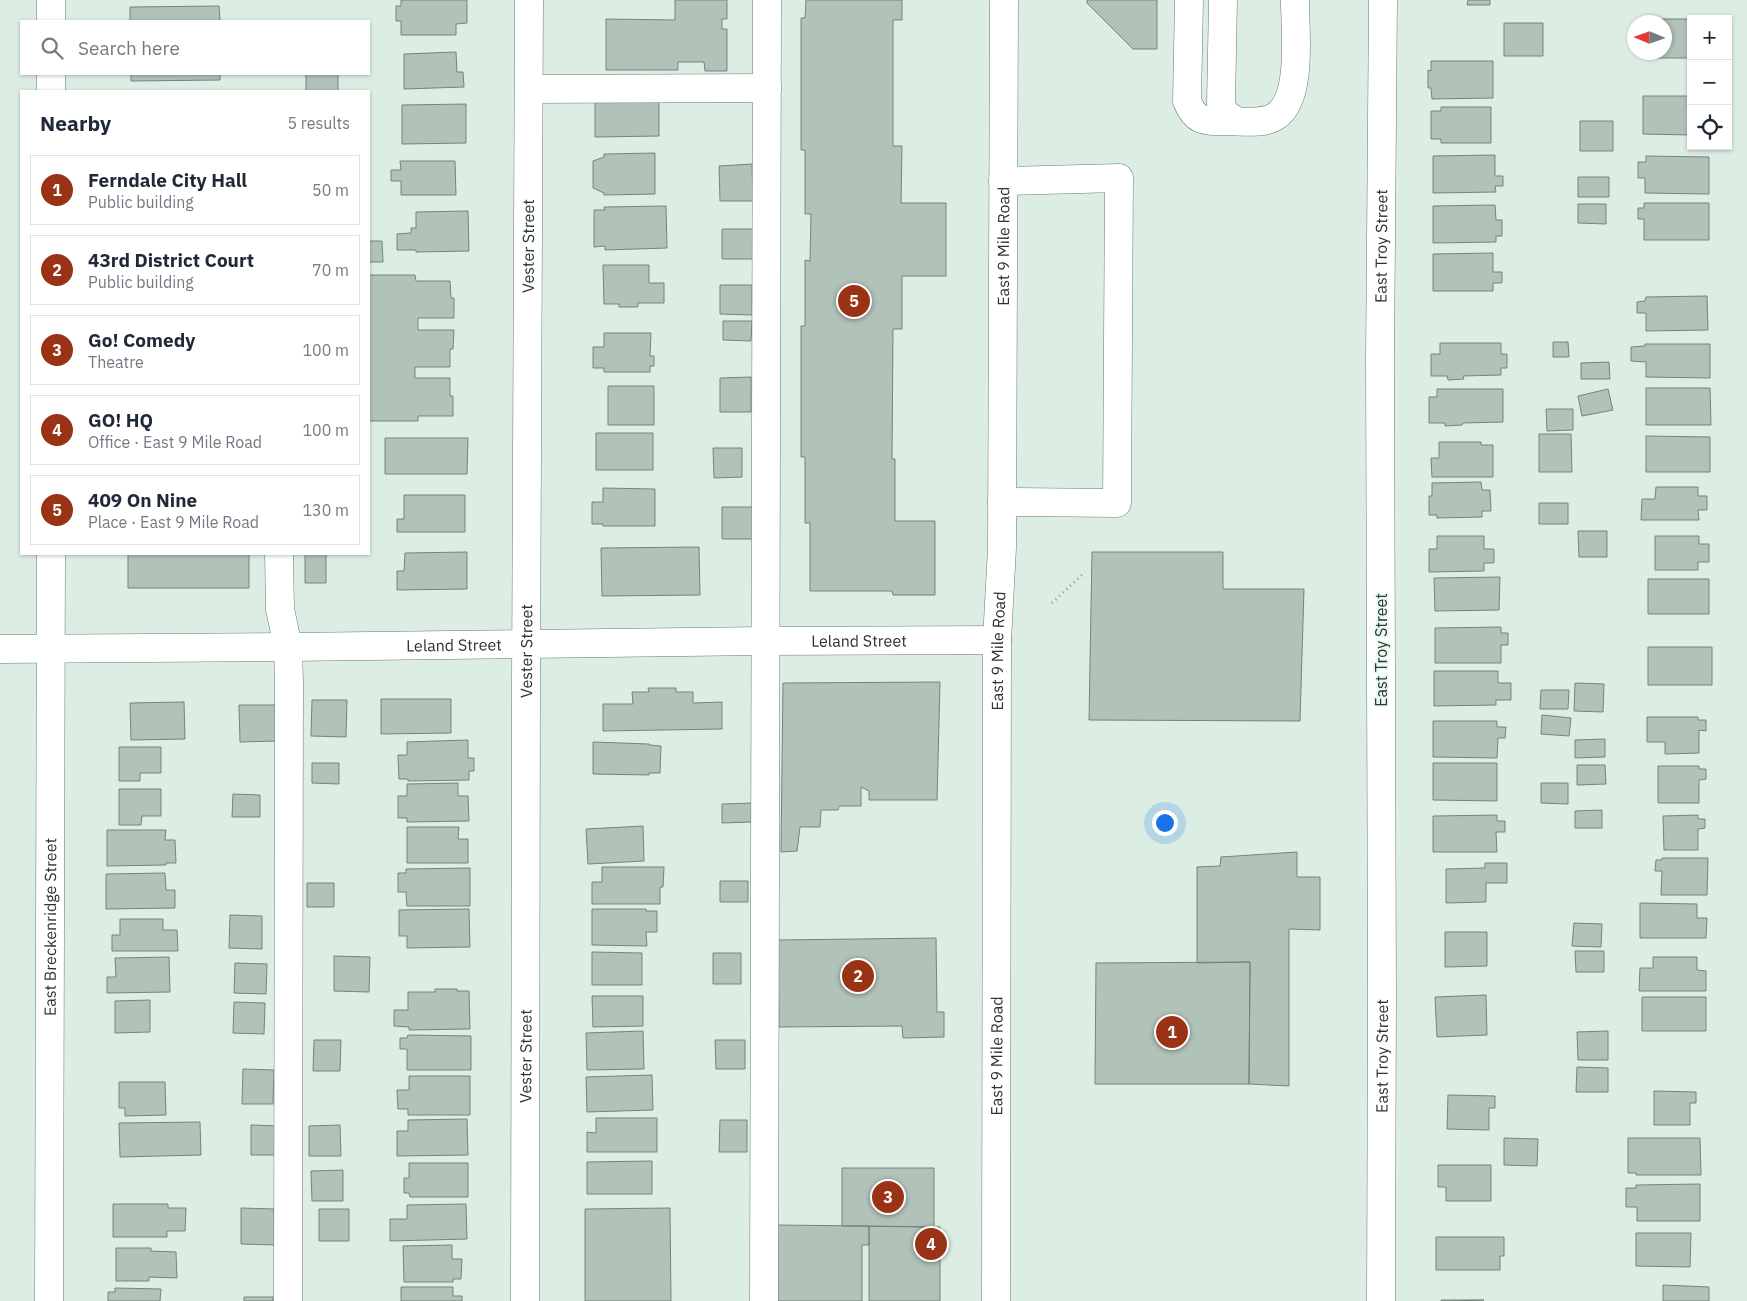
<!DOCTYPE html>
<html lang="en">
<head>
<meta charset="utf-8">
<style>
	:root { --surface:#fff; --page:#f2f2f3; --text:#1f2937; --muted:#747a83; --line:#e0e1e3; --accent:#9a3315 }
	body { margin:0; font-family:"IBM Plex Sans",sans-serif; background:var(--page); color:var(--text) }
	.controls { position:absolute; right:15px; top:15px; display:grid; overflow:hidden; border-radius:0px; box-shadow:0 1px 4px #0004 }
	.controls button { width:45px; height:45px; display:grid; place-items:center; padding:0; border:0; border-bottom:1px solid var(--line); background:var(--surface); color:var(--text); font:25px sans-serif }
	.compass { position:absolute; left:1627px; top:15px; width:45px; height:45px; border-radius:50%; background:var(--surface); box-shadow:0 1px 4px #0004; rotate:272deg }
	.you { position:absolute; left:1164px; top:822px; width:18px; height:18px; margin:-12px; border:4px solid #fff; border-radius:50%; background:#1a73e8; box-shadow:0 0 0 8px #1a73e833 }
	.badge { display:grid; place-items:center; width:32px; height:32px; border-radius:50%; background:var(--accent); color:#fff; font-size:16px; font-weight:700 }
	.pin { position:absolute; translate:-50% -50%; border:2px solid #fff; box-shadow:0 1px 5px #0006 }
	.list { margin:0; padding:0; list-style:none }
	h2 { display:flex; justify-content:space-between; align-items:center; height:65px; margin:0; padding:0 20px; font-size:21px }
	h2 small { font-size:16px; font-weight:400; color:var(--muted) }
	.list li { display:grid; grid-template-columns:32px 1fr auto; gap:15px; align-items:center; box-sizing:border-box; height:70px; margin:0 10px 10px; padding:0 10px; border:1px solid var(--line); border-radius:0px }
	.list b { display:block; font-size:19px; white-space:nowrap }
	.list p { margin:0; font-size:16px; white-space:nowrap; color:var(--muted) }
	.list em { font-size:16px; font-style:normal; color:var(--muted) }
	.icon { flex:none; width:28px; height:28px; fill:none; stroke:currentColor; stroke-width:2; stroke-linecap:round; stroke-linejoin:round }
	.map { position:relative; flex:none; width:1747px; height:1301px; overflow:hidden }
	.search { position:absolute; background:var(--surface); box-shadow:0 1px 4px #0004; left:20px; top:20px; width:350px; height:55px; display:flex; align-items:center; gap:12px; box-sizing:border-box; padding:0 18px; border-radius:0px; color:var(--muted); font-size:19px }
	.panel { position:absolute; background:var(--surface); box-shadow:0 1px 4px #0004; left:20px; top:90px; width:350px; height:465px; border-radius:0px }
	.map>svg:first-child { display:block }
</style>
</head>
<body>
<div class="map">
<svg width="1747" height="1301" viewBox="0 0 1747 1301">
	<rect width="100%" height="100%" fill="#dceee4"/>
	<path fill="#b1c2b9" stroke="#74847c" d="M401,0H467V23L456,24V35H401V21H396V6H401Z
		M675,0H727V19H722V29H727V71H705L704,62H678V70H606V19L675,20Z
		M806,0H902V20H893V146H902L901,203H946V276H902V329H893L892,459H895V521H935V595H893L892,591H810V523H805V457H801V326H805V260L810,261L811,214H805V150H801V18H805Z
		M1087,0H1157V49H1133L1087,3Z
		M1468,0H1490V5H1467Z
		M219,6L220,21H130V7Z
		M1645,19H1691V58H1644V52H1664V22H1645Z
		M1504,23H1543V56H1504Z
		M456,52L457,72H463L464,87L404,89V54Z
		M1431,61H1493V98L1432,99L1431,88H1428V70L1431,71Z
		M131,74H220V80L131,81Z
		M306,74H338V91H306Z
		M1643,96H1691V135L1643,134Z
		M659,101V136L595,137V102Z
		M466,104V143L402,144V105Z
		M1441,107H1491V143H1441V139H1431V111H1441Z
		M1580,121H1613V151H1580Z
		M655,153V194L604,195V193L593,188V161L604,157V154Z
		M1495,155V176H1503V186H1495L1496,192L1433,193V156Z
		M1646,156L1709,157V194L1645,193V178H1638V162H1646Z
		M400,161H455L456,195H401V181H391V170H401Z
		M752,164L753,201H720L719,166Z
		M1578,177H1609V197H1578Z
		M1644,203H1709V240H1644V219H1638V208H1644Z
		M1578,204H1606V224L1578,223Z
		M1495,205L1496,220H1502V236H1496V242L1433,243V206Z
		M666,206L667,248L605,250V246L594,247V210H605L604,207Z
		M468,211L469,251L416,252V250H397V234L411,233V228H416V212Z
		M722,229H754V259H722Z
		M369,241H382L383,262H369Z
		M1493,253V272H1502V283H1493V291H1433V254Z
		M603,265H649V283H664V303H638V307H619V304H604Z
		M369,275H415L416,281H450L451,298H454V318H418V330H454L453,349H450V367H415V378H450V396H453V416H418V421H369Z
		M720,285H752V315L720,314Z
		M1707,296L1708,330L1646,331V313H1637V302L1645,301L1646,297Z
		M723,321H752L751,341L723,340Z
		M604,333H651L650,356H654V366H650V372H604V368H593V347H604Z
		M1553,342H1568L1569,357H1553Z
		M1440,343H1501V354H1507V368H1501V375L1463,376L1464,379L1448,380L1447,376H1431V354H1440Z
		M1645,344H1710V378L1646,377V362L1631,361V347L1645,346Z
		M1609,362L1610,379H1581V363Z
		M751,377V412H720V378Z
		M608,386H654V425H608Z
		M1646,388H1710L1711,425H1646Z
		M1437,389H1503V422L1463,423L1462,425L1445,426V423H1429V397H1437Z
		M1608,389L1613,410L1582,416L1578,396Z
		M1546,409H1573V430L1547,431Z
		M596,433H653V470H596Z
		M1539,434H1571L1572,472H1539Z
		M1646,436L1710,437V472H1646Z
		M385,438H468L467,474H385Z
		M1439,442H1481V445H1493V477H1432L1431,458H1439Z
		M713,448H742V477L714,478Z
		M1481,482L1482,490H1490L1491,511H1482V517L1437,518V515H1429V496H1432V483Z
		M1656,487H1698V496H1707V510H1698L1699,520H1641L1642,499H1655Z
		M603,488L655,489V526H603V524H592V502H603Z
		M404,495H465V532H397V519H404Z
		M1539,503H1568V524H1539Z
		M722,507H754V539H722Z
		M1578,531H1607V557H1579Z
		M1437,536H1484V549H1494V563H1484V571L1429,572V549H1437Z
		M1655,536H1699V544H1709V562H1698V570H1655Z
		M699,547L700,595L602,596L601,548Z
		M467,552V589L397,590V571H404L405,553Z
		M1092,552H1223V589H1304L1300,721L1089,720Z
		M128,554H249V588H128Z
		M305,554H326V583H305Z
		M1500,577L1499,610L1435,611L1434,578Z
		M1648,579H1709V614H1648Z
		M1501,627V633H1508V645H1501V663H1435V628Z
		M1648,647H1712V685H1648Z
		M1434,671H1498V683H1511V700H1496V705L1434,706Z
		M940,682L937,800H869V791L861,787V806H839L838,810H821L820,827H800L797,851L781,852L783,683Z
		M1575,683L1604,684L1603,712L1574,711Z
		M648,688H676V692H693V703L722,702V729L603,731V704H633L632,692H649Z
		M1541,690H1569L1568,709H1540Z
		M381,699H451V733L381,734Z
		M312,700H347L346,737L311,736Z
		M184,702L185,739L131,740L130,703Z
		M239,705H277V741L240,742Z
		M1542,715L1571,718L1569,736L1541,734Z
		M1647,717H1698V720H1706V731L1699,730V753L1665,754V742H1647Z
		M1433,721H1497V727H1506L1505,738H1498L1497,758L1433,757Z
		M1605,739V757L1575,758V740Z
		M468,740V758H474V771H469V780L408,781V779H399L398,755H407V742Z
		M593,742L649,744V745L661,746L660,773H649V775L593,774Z
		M119,747H161V773H140V781H119Z
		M312,763H339V784L312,783Z
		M1433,763H1497V801L1433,800Z
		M1577,765H1605L1606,784L1577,785Z
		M1658,766H1699V769H1706V779L1699,780V803H1658Z
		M458,783V796H468L469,821L407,822V818H398V796H407V784Z
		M1541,783H1568V804L1541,803Z
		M119,789H161V816H142L141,825H119Z
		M233,794L260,795V817H232Z
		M752,803V822L722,823V804Z
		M1602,810V828H1575V811Z
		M1497,815V821H1505V832H1496L1497,852H1433V816Z
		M1698,815V819H1705V828L1698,829V850H1664L1663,816Z
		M643,826L644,861L588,864L586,829Z
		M407,827H459L458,839H468V863H407Z
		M107,830H166L165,840H175L176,863H166V865L107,866Z
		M1297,852V877H1320V930L1289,929V1086L1249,1084L1250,962L1197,963V867L1220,866L1221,857Z
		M1662,858H1708L1707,895H1661L1662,871H1655L1656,860H1662Z
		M1485,863H1507V883H1486V902L1446,903V869L1485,868Z
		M602,867H664L663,887H660V904H592V882H602Z
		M470,868V906H407L406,892H398V873H406V869Z
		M165,873L166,890H175V908L106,909V874Z
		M720,881H748V902H720Z
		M307,883H334V907H307Z
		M1640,903L1697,904V918H1707L1706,938H1640Z
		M469,909L470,947L407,948V936H399V910Z
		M592,909H646V911H657V932H646L647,946L592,945Z
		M230,915L262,916V949L229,948Z
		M120,919H163V930H177L178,951H112V935H120Z
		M1574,923L1602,924L1601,947L1572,946Z
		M1445,932H1487V966L1445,967Z
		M936,938L937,1012H944V1037L903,1038L902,1026L779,1027L778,940Z
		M1575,951H1604V972H1576Z
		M592,952L642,953V985H592Z
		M713,953H741V984H713Z
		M334,956L370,957L369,992L334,991Z
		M169,957L170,992L107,993V977H116L115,958Z
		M1653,957H1697V970L1706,971V991H1639L1640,968H1653Z
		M1250,962L1249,1084H1095L1096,963Z
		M235,963L267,964L266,994L234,993Z
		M435,989H457V991H469L470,1029L409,1030V1027L394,1026V1010H408V992H435Z
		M1486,995L1487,1035L1437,1037L1435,997Z
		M592,996H643V1026L593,1027Z
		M1642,997H1706V1031H1642Z
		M150,1000V1032L115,1033V1001Z
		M234,1002L265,1003L264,1034L233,1033Z
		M643,1031L644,1069L587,1070L586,1033Z
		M1608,1031V1060H1578L1577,1032Z
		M408,1035L471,1036V1070H407V1049H400V1038H407Z
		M314,1040H341L340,1071H313Z
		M715,1040H745V1069H716Z
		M1577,1067L1608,1068V1092H1576Z
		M243,1069L274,1070L273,1104H242Z
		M652,1075L653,1110L587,1112L586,1077Z
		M409,1076H470V1115H408V1109H398L397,1090H409Z
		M119,1082H165L166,1115L125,1116V1108H119Z
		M1654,1091L1696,1092V1103H1690V1125H1654Z
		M1448,1095L1495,1096V1108H1489V1130L1447,1129Z
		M596,1118H657V1152H587V1132L596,1133Z
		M467,1119L468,1155L397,1156V1131H408V1120Z
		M720,1120H747V1152H719Z
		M200,1122L201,1155L120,1157L119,1123Z
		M251,1125L279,1126L278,1155H251Z
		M340,1125L341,1156H309V1126Z
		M1504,1138L1538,1139L1537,1166L1504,1165Z
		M1628,1138H1700L1701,1175H1636V1173H1628Z
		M652,1161V1194H587V1162Z
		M409,1163H468V1197H410L409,1193H404V1178H409Z
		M1438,1165H1491V1201H1446V1187H1438Z
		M842,1168H934V1227L842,1226Z
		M343,1170V1201H312L311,1171Z
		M1700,1184V1221H1637V1207H1626V1188H1636V1185Z
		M113,1204H168V1208H186L185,1231H167V1237H113Z
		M466,1204L467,1239L390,1241V1219H407V1205Z
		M241,1208L274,1209L275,1245L241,1244Z
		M670,1208L671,1301H585V1209Z
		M319,1209H349V1241H319Z
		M776,1225L869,1226V1245H862V1301H777Z
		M869,1226L940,1227V1301H869Z
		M1636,1233H1691L1690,1267L1636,1266Z
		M1436,1237H1504V1256H1500V1270H1436Z
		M452,1245V1259H462L461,1279H453V1282H404L403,1246Z
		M116,1248H151V1251L176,1252L177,1278L149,1277V1281H116Z
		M1663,1285L1709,1287V1301H1663Z
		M401,1287H453V1296H462V1301H401Z
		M115,1288L161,1289L160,1301H108V1292H115Z
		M244,1297H273V1301H244Z
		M1441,1300H1484L1441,1301Z"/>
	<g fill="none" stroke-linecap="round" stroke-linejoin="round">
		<defs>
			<g id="minor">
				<path d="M1189,0L1187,101C1196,123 1205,121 1227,121C1241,121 1263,125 1276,116C1303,98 1295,31 1295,0"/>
				<path d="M1223,0L1221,104C1224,114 1228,116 1237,121"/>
				<path d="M51,21V0"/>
				<path d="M529,89L767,88"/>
				<path d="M51,91V74"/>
				<path d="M1002,502L1117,503L1119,178L1003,181"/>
				<path d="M279,554L280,609L288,647L289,682L288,1301"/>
				<path id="s1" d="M0,649L288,647L766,641L997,640"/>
				<path id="s2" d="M49,1301L51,554"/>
				<path id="s3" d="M525,1301L526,682L529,0"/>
				<path d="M764,1301L767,0"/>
				<path id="s4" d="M1381,1301L1382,993L1380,359L1383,0"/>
			</g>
			<g id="major">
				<path id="s5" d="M996,1301L997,640L1002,548L1004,0"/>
			</g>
		</defs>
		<use href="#minor" stroke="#6a7a71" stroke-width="29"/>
		<use href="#major" stroke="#6a7a71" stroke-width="29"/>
		<path stroke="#929f98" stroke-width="3" stroke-dasharray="1 4" stroke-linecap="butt" d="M1052,603L1085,572"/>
		<use href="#minor" stroke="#fff" stroke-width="28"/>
		<use href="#major" stroke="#fff" stroke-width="28"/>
	</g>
	<g text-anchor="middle" stroke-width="4" stroke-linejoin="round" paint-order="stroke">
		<g font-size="16" fill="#2d3431" stroke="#e9fbf1">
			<text dy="6" stroke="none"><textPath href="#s3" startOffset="1055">Vester Street</textPath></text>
			<text dy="6" stroke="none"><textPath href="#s5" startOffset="1055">East 9 Mile Road</textPath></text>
			<text dy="6" stroke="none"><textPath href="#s4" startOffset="1055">East Troy Street</textPath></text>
			<text dy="6" stroke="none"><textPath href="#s1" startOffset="859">Leland Street</textPath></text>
			<text dy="6" stroke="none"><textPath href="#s1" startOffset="454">Leland Street</textPath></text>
			<text dy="6" stroke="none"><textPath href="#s3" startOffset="650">Vester Street</textPath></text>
			<text dy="6" stroke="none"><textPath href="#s5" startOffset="650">East 9 Mile Road</textPath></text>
			<text transform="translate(1381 650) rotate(-90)" y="6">East Troy Street</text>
			<text dy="6" stroke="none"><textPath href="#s2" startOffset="374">East Breckenridge Street</textPath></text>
			<text dy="6" stroke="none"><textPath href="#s3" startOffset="245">Vester Street</textPath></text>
			<text dy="6" stroke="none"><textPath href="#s5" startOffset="245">East 9 Mile Road</textPath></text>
			<text dy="6" stroke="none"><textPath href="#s4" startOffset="245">East Troy Street</textPath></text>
		</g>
	</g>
</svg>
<div class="controls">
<button>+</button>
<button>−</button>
<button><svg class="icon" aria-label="locate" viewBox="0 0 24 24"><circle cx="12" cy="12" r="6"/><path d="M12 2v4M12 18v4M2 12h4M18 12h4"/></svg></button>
</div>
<svg class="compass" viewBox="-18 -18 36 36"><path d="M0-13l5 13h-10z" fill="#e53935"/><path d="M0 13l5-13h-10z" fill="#747a83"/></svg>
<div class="you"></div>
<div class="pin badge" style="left:1172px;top:1032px">1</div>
<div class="pin badge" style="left:858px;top:976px">2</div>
<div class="pin badge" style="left:888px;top:1197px">3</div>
<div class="pin badge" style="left:931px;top:1244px">4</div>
<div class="pin badge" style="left:854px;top:301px">5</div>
<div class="search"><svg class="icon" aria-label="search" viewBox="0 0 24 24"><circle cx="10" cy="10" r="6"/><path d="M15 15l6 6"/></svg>Search here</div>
<section class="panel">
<h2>Nearby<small>5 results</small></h2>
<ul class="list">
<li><span class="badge">1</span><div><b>Ferndale City Hall</b><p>Public building</p></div><em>50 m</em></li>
<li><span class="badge">2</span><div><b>43rd District Court</b><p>Public building</p></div><em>70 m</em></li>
<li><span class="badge">3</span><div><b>Go! Comedy</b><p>Theatre</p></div><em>100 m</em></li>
<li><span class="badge">4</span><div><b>GO! HQ</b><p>Office · East 9 Mile Road</p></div><em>100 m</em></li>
<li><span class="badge">5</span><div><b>409 On Nine</b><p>Place · East 9 Mile Road</p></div><em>130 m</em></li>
</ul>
</section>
</div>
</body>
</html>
